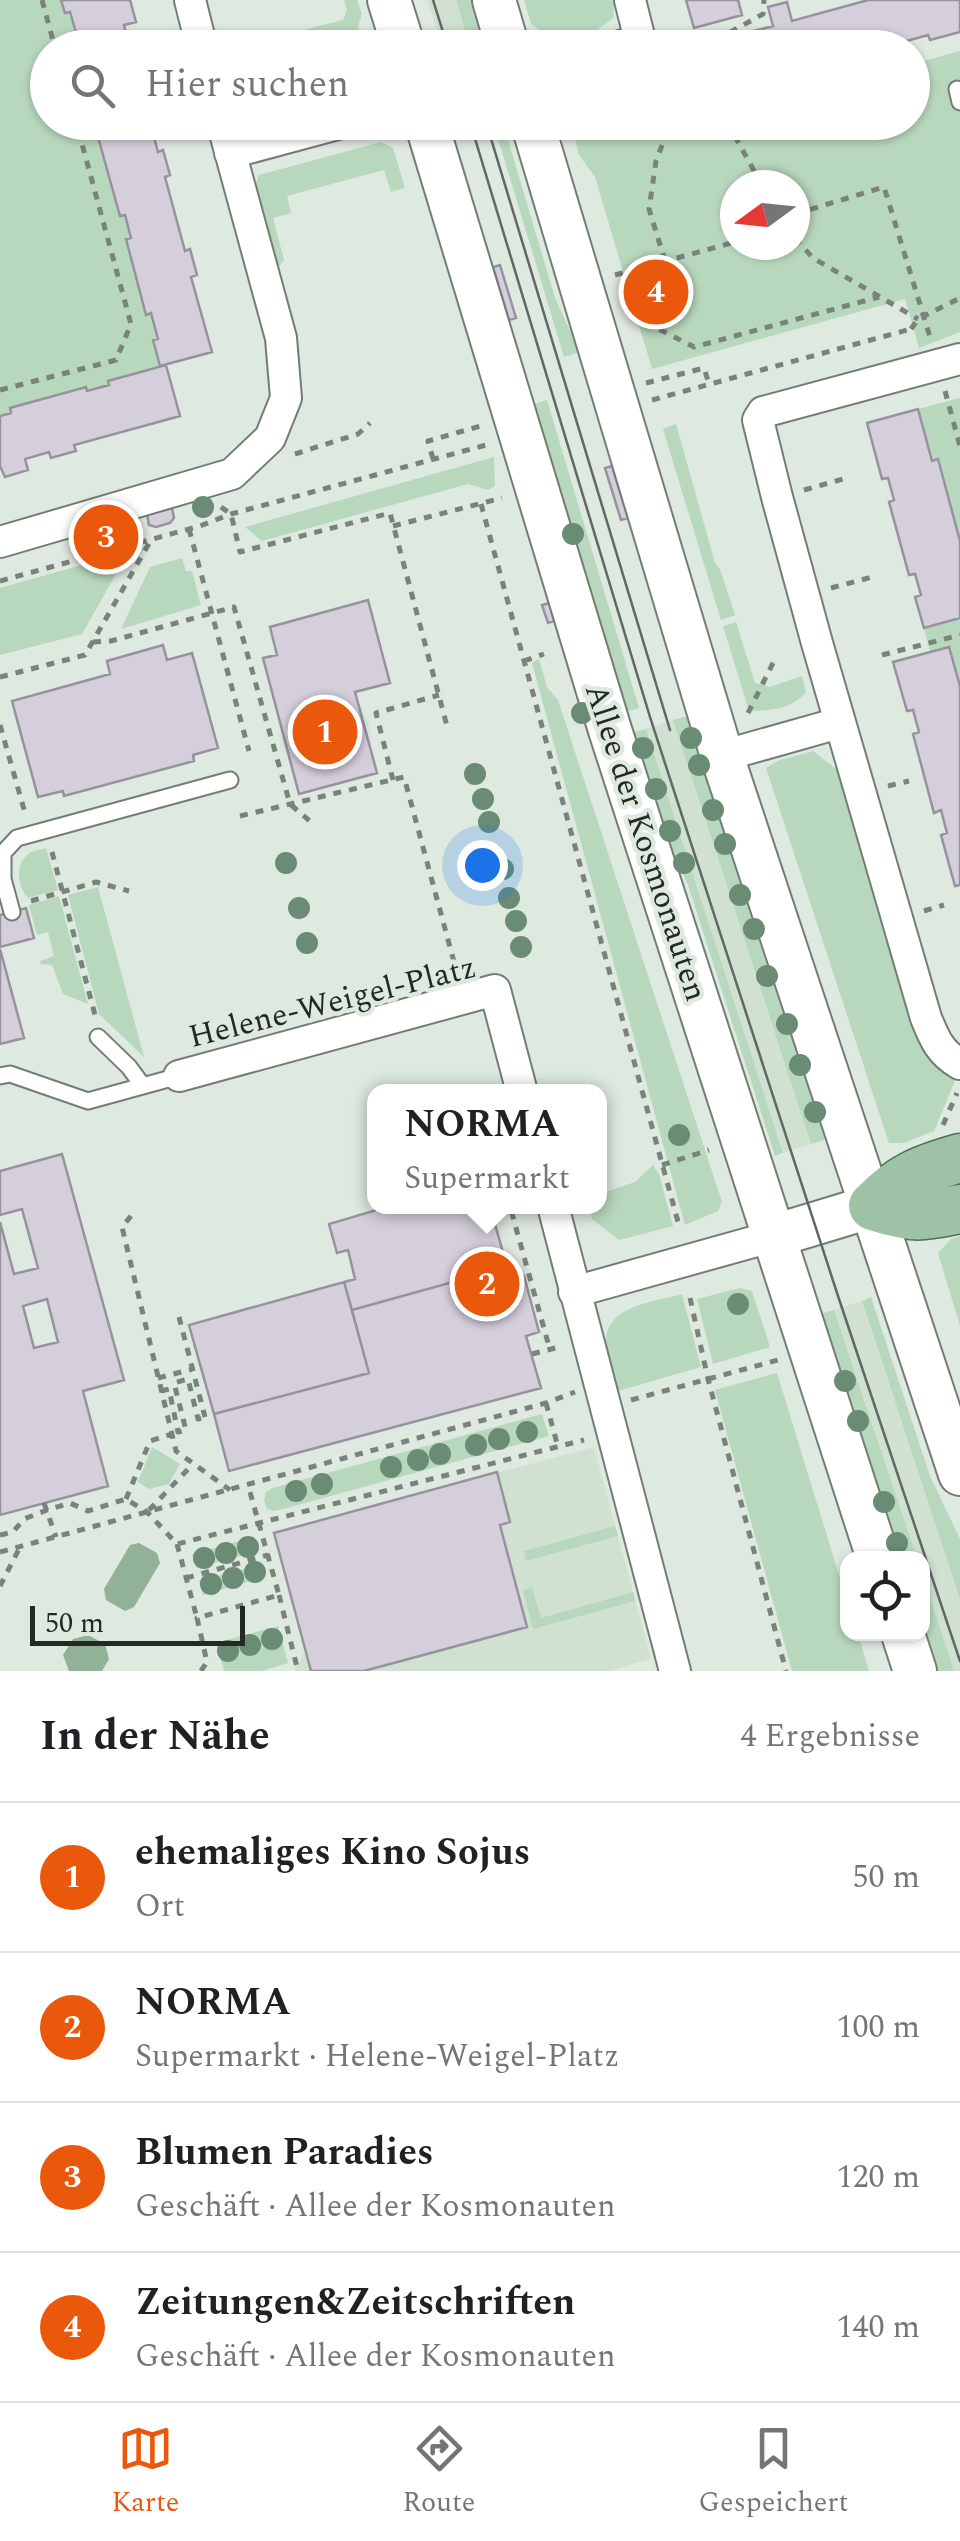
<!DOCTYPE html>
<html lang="de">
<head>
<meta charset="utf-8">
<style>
	:root { --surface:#fff; --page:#f6f6f6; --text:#202124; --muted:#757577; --line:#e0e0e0; --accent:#ea580c }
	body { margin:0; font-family:Spectral,serif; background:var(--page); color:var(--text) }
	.controls { position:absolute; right:30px; bottom:30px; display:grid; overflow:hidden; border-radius:20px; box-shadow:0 2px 8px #0004 }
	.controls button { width:90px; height:90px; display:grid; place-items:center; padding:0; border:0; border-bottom:2px solid var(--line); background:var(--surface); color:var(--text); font:50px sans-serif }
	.compass { position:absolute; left:720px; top:170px; width:90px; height:90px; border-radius:50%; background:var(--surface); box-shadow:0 2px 8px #0004; rotate:255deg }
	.scale { position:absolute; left:30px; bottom:25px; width:215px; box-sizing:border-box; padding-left:10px; border:5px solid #252926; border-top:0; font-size:28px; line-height:35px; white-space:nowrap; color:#252926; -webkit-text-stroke:8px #dee9e0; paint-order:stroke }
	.you { position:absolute; left:482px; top:865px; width:35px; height:35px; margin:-25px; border:8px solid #fff; border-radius:50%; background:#1a73e8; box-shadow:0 0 0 15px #1a73e833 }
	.badge { display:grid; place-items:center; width:65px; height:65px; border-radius:50%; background:var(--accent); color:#fff; font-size:32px; font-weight:700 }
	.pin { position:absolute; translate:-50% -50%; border:5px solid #fff; box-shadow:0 2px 10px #0006 }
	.popup { position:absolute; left:367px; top:1084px; width:240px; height:130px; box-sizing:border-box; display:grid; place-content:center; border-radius:20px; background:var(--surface); filter:drop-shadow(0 2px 8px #0005); font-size:32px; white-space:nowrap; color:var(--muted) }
	.popup b { font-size:38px; color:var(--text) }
	.popup::after { content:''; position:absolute; left:50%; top:100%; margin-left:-20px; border:20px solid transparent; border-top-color:var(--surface) }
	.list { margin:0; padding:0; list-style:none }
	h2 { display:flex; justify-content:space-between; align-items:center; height:130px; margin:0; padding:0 40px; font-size:42px }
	h2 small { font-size:32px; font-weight:400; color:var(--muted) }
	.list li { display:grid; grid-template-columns:65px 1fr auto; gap:30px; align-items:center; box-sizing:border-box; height:150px; padding:0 40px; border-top:2px solid var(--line) }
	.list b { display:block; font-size:38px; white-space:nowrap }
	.list p { margin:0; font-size:32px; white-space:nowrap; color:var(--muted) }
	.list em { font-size:32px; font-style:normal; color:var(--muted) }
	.icon { flex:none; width:55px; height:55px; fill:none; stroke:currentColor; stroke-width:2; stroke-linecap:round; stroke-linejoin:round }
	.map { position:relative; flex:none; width:960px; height:1671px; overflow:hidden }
	.search { position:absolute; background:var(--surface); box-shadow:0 2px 8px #0004; left:30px; right:30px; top:30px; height:110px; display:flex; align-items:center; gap:25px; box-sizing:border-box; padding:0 35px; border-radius:55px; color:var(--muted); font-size:38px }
	.sheet { height:730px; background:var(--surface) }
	nav { display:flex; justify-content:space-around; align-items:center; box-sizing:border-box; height:140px; border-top:2px solid var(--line); background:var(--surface); font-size:28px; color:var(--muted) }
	nav a { display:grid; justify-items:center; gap:5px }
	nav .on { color:var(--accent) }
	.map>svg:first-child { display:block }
</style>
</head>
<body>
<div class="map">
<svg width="960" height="1671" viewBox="0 0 960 1671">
	<rect width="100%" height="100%" fill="#dee9e0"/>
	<path fill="#d0e1d2" d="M427,0H456L470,47H443Z
		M673,720L811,1144L783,1153L646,729Z
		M862,1301L960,1599V1671H954L923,1576L922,1558H917L834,1310Z
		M594,1447L651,1659L608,1671H294L306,1651L274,1533Z"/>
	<path fill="#b8d8bd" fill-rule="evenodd" d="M0,0H61L65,13L70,12L77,36L72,38L74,47L48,48V122L99,123L103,136L98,138L120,215H125L131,238L126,240L146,314L151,313L158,339L153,341L160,366L109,380V385L10,408L11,413L0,416Z
		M344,0H357L362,14L358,26L364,47H237L343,20L347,10Z
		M456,0H477L485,45L482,47H470Z
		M524,0H615L613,18L596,31L546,35L531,24Z
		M960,51V332L919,348L905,299L652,369L595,177L579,155L571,124L912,122L913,64ZM735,185H795V245H735Z
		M503,123L555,298L580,352L564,357L494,125Z
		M381,142L393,148L405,188L391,192L384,170L287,196L291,213L273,218L284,260L276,271L253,192L259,175Z
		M960,398V541L938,460L932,461L918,409Z
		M547,400L639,708L620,714L528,406Z
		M676,424L715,563L720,569L735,615L721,620L663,429Z
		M494,457L495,486L488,490L468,484L262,541L245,527Z
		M110,557L115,576L82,634L0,655V588Z
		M182,558L186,571H192L201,605L121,629L150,567Z
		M960,618V686L950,647L930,652L924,628Z
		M736,622L755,683L770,687L802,676L806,693C788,710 772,710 749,711L723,626Z
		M539,659L547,687L558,700L722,1202L718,1211L685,1225L532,663Z
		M691,715L830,1138L811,1144L673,720Z
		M646,729L783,1153L775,1156L688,885L653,809L631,733Z
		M813,751L836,769L943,1066L957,1076L934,1131L904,1143H889L766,768L780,760Z
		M46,848L58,890L28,898C17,886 14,863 30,853C32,851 43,849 46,848Z
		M98,887L144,1057L99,1014L68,895Z
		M59,896L88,1004L63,994L52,965L41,964L40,961L54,956L48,932L37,935L29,905Z
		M653,1165L659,1174L673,1226L619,1240L592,1219L588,1207L600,1206V1194L635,1182Z
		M960,1236V1326L938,1253L951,1239Z
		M740,1288L752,1291L770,1347L713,1364L697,1299Z
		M682,1294L701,1367L618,1391C614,1376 607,1359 606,1343C605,1305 655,1302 682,1294Z
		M871,1297L930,1476L960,1539V1599L862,1301Z
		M834,1310L917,1558H895L815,1315Z
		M777,1373L847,1601L848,1634H858L869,1671H792L715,1390Z
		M542,1414L549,1436L287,1508L274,1511L267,1509L264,1501L266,1492L273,1488Z
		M152,1447L180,1464L169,1484L149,1489L138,1482Z
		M615,1526L618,1536L526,1561L524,1551Z
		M254,1537L258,1551L196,1568L192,1554Z
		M262,1564L265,1577L203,1595L199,1581Z
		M923,1576L954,1671H932L922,1634Z
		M532,1588L541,1618L633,1592L635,1601L533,1629L523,1590Z
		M278,1626L288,1663L262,1671H224L216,1643Z"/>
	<path fill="#92b297" d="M139,1543L157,1553L160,1563L134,1607L125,1611L106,1600L104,1589L130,1545Z
		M88,1635L105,1644L109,1659L102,1671H69L63,1655L73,1639Z"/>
	<path fill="#d4cfdb" stroke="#97939e" stroke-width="2.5" fill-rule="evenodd" d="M61,0H130L136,22L124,25L129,48H74L72,38L77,36L70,12L65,13Z
		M686,0H738L742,15L694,28Z
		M960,0V32L930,40L928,35L882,48H746L742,34L773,26L768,7L787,2L792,21L868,0Z
		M99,122H150L158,152L163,150L170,175L165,177L185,251L190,249L197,275L191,277L212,352L160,366L153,340L158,339L151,313L146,315L126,239L131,238L125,215L120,216L98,137L103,136Z
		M500,265L516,318L509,320L493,267Z
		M666,276L673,301L646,309L639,284Z
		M166,365L180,416L74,445L76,451L51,458L49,452L25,459L28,470L5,477L0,466V416L11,413L10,408L86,387L87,391L109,385L108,381Z
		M918,409L932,461L938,459L960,541V618L924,628L915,597L921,595L915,574L909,575L889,502L894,500L888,478L882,479L867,423Z
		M612,466L628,518L621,520L605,468Z
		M172,508L174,518L170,523L156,527L149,525L147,514Z
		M123,523L127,540L89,551L85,534Z
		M368,600L390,683L355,692L377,773L299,794L263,658L277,655L270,627Z
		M549,603L554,621L548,623L542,605Z
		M163,645L167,660L192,653L218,748L193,755L194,761L64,796L63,791L38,797L12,701L110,674L107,661Z
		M949,647L960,686V885L955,886L941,835L947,833L941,810L934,813L913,734L919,732L913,710L907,711L893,662Z
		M26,908L34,938L0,947V915Z
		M0,949L24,1038L0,1044Z
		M62,1154L124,1380L83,1391L108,1486L0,1515V1222L14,1274L38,1268L22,1209L0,1215V1171ZM47,1299L58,1342L34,1348L23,1306Z
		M390,1206H490L507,1267L352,1310L344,1282L355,1279L348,1250L337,1253L329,1224Z
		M507,1267L511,1280L524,1276L539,1332L526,1336L541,1388L229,1471L214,1414L369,1373L352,1310Z
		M344,1282L369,1373L214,1414L189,1325Z
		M497,1472L510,1522L500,1525L527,1627L364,1671H311L274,1533Z"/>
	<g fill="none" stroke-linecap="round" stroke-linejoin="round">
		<defs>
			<path id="service" d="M957,89L960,102
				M12,912L3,879V853L17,838L230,780
				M98,1037L129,1067L143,1086
				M0,1076L10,1074L88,1101L179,1076"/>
			<path id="minor" d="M190,0L202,48
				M613,48L640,40L630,0
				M230,153L345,122
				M960,359L763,412L758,420L777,497L817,643L926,1018C934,1038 940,1053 960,1064
				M0,542L232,474L270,438L286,398L281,338L222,122
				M722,756L839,723
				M179,1076L495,990L522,1092
				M553,1206L675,1671
				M574,1292L774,1236"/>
			<path id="secondary" d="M389,0L404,48
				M494,0L508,48
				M426,122L610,730L878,1558
				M532,122L722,756L960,1474
				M774,1236L873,1206
				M903,1634L915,1671"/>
			<path id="primary" d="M960,1158C921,1169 901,1177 873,1206C911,1218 920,1218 960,1209"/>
		</defs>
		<use href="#service" stroke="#737d75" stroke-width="19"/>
		<use href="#minor" stroke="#737d75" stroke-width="34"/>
		<use href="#secondary" stroke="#737d75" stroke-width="46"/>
		<use href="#primary" stroke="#4a7253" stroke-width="51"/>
		<path stroke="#7a827c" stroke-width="5" stroke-dasharray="8 8" stroke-linecap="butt" d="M42,0L55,48
			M702,48L763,14L764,0
			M727,122L762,185
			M795,214L884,187L930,337
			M795,238L813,258L918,319
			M665,261L649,209L656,161L671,122
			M615,275L735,242
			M631,315L694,347L879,297
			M911,329L918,319L960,298
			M646,383L704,368L709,384
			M0,390L116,360L131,324L76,122
			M945,391L960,446
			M652,400L911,329
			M295,454L358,434L370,423
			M433,459L428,441L484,425
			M804,490L850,477
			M481,504L680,1229
			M221,507L231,514L240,552L390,513L447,726
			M393,526L502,498
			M189,529L249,751
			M0,581L200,526L231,514L486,445
			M831,588L876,576
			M93,642L111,641L234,607L290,804L312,823
			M882,655L960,635
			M524,661L544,654
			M0,677L85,655L151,540
			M748,713L774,661
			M0,725L25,813
			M393,780L376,713L439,695
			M888,786L909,781
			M240,816L404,777L457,973
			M52,852L95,1015
			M31,901L96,882L129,891
			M924,911L944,905
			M943,1125L957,1093
			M662,1165L709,1150
			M502,1206L503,1212L511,1210L550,1350
			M131,1216L122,1227L176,1451L230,1490
			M690,1298L708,1379L786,1671
			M179,1317L205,1417
			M532,1354L563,1346
			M158,1378L193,1369
			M161,1391L169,1389L178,1432L186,1430L174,1383L188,1379L198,1419L205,1417
			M631,1400L778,1360
			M546,1403L558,1447
			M126,1499L150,1441L172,1434
			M44,1503L56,1537
			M149,1510L193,1464
			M0,1535L13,1532L24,1519L47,1510L70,1503L88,1511L126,1499L147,1512L177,1544L584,1440
			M177,1544L197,1618
			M0,1552L546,1403L575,1392
			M186,1578L268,1555
			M0,1586L20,1547
			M279,1595L298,1671
			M201,1671L207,1662L197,1618L279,1595L248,1485"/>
		<use href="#service" stroke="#fff" stroke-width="15"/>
		<use href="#minor" stroke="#fff" stroke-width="30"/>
		<use href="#secondary" stroke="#fff" stroke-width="42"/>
		<use href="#primary" stroke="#9ec2a6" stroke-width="48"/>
		<path stroke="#616762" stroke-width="2.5" d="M433,0L448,48
			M470,122L650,717L838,1296L960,1661
			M489,132L670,730"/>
	</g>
	<g fill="#6a8c75">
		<circle cx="203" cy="507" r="11"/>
		<circle cx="573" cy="534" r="11"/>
		<circle cx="582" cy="713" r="11"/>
		<circle cx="691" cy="738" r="11"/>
		<circle cx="643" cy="748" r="11"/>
		<circle cx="699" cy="765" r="11"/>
		<circle cx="475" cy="774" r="11"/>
		<circle cx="656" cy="789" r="11"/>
		<circle cx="483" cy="799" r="11"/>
		<circle cx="713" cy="810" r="11"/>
		<circle cx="489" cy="822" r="11"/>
		<circle cx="670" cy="831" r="11"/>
		<circle cx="725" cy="844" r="11"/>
		<circle cx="286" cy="863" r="11"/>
		<circle cx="684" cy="863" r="11"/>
		<circle cx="503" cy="869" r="11"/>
		<circle cx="740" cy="895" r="11"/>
		<circle cx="509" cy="898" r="11"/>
		<circle cx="299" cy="908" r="11"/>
		<circle cx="516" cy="921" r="11"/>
		<circle cx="754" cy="929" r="11"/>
		<circle cx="307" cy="943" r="11"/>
		<circle cx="521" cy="947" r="11"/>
		<circle cx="767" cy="976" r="11"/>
		<circle cx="787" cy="1024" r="11"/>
		<circle cx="800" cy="1065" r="11"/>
		<circle cx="815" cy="1112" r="11"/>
		<circle cx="679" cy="1135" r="11"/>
		<circle cx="738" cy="1304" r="11"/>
		<circle cx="845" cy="1381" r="11"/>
		<circle cx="858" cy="1421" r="11"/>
		<circle cx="527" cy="1432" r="11"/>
		<circle cx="499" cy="1439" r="11"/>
		<circle cx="476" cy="1445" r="11"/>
		<circle cx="440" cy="1454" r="11"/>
		<circle cx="418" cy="1460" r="11"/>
		<circle cx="391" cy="1467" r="11"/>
		<circle cx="322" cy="1484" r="11"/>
		<circle cx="296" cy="1491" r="11"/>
		<circle cx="884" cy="1502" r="11"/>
		<circle cx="897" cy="1543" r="11"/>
		<circle cx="248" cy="1547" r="11"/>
		<circle cx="226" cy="1553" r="11"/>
		<circle cx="204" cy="1558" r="11"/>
		<circle cx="255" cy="1572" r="11"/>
		<circle cx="233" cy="1578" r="11"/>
		<circle cx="211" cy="1584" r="11"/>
		<circle cx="272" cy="1639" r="11"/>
		<circle cx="250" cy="1645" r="11"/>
		<circle cx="228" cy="1651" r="11"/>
	</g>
	<g text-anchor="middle" stroke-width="9" stroke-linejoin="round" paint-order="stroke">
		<g font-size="32" fill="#252926" stroke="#dee9e0">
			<text transform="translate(647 842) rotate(72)" y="11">Allee der Kosmonauten</text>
			<text transform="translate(332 1001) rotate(-14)" y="11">Helene-Weigel-Platz</text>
		</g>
	</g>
</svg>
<div class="controls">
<button><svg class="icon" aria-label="locate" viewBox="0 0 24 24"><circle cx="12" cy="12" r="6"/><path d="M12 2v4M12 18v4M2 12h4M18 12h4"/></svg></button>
</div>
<svg class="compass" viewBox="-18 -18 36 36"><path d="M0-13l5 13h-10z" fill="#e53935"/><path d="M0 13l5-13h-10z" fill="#757577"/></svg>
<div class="scale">50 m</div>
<div class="you"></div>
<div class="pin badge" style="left:325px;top:732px">1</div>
<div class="pin badge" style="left:487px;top:1284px">2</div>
<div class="popup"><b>NORMA</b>Supermarkt</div>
<div class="pin badge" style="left:106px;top:537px">3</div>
<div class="pin badge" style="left:656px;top:292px">4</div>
<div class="search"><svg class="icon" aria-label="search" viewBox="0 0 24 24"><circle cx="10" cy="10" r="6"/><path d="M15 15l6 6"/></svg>Hier suchen</div>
</div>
<section class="sheet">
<h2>In der Nähe<small>4 Ergebnisse</small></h2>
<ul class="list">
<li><span class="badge">1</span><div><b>ehemaliges Kino Sojus</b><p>Ort</p></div><em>50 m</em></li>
<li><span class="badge">2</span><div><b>NORMA</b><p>Supermarkt · Helene-Weigel-Platz</p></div><em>100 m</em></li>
<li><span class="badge">3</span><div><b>Blumen Paradies</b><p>Geschäft · Allee der Kosmonauten</p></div><em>120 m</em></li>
<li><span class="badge">4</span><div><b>Zeitungen&amp;Zeitschriften</b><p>Geschäft · Allee der Kosmonauten</p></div><em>140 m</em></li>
</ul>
</section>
<nav>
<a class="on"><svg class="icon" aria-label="map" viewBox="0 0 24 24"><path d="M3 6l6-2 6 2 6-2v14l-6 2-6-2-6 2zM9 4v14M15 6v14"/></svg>Karte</a>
<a><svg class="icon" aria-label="directions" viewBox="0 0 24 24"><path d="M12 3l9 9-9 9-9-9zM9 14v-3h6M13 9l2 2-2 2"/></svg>Route</a>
<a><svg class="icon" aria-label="saved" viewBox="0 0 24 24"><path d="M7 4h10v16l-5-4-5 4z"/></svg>Gespeichert</a>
</nav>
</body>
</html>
